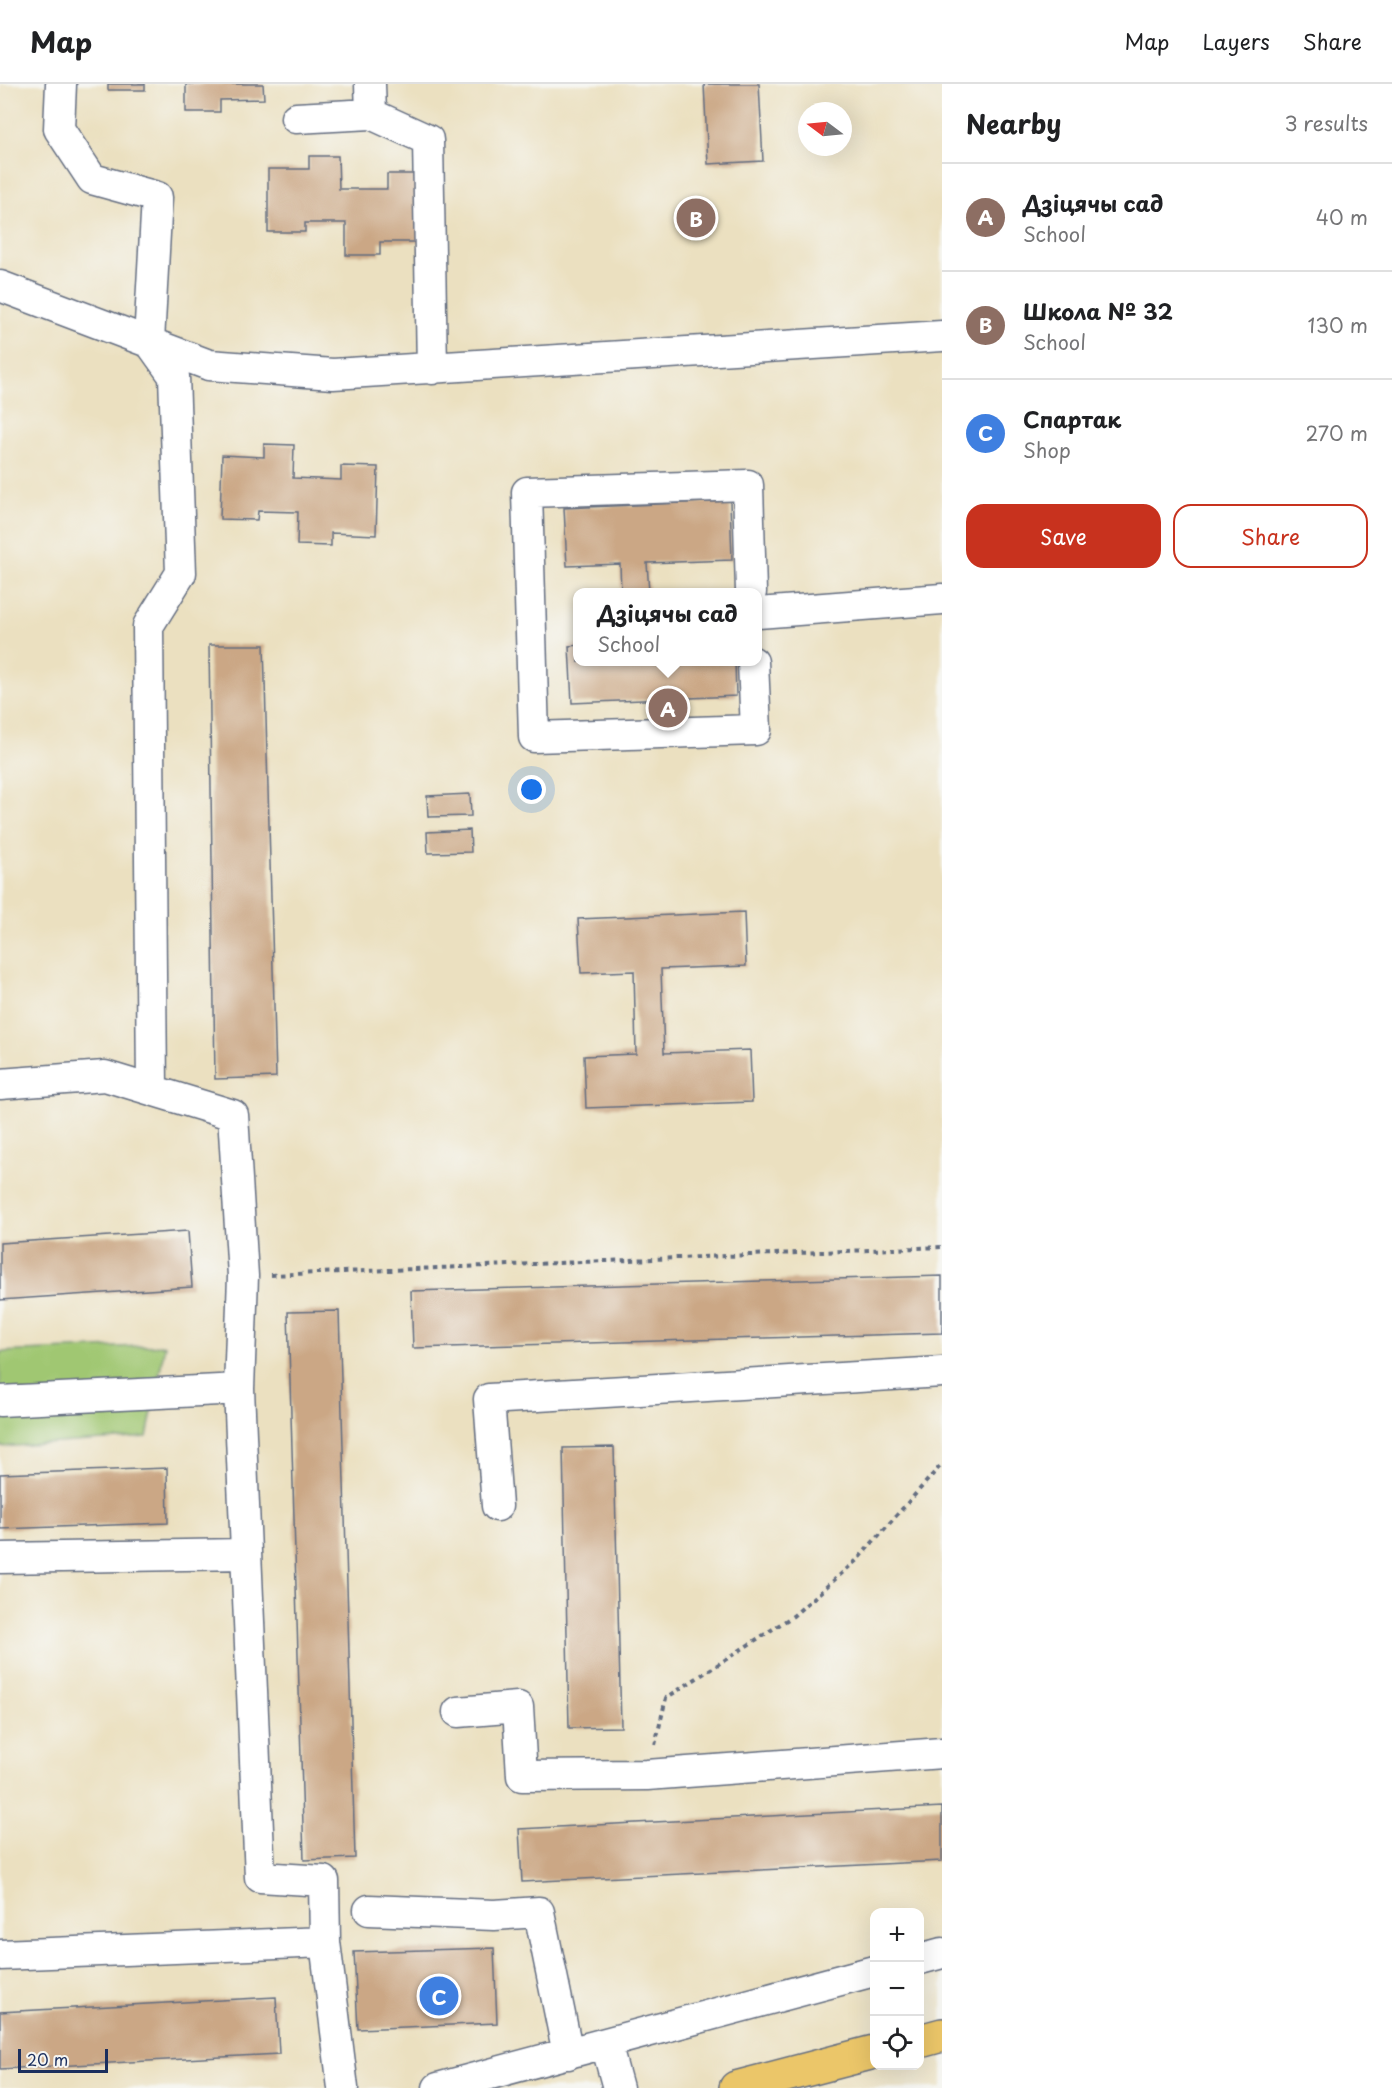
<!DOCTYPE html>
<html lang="en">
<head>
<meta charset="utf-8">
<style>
	:root { --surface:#fff; --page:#f2f2f2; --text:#202124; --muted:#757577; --line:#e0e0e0; --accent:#c8321e }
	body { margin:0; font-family:"Playpen Sans",sans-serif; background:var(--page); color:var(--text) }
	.controls { position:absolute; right:18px; bottom:18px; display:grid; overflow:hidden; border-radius:12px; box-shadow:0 6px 24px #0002 }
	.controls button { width:54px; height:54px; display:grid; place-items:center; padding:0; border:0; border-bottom:2px solid var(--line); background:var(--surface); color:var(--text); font:30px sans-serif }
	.compass { position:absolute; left:798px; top:18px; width:54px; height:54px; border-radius:50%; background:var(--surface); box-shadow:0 6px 24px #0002; rotate:286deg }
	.scale { position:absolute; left:18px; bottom:15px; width:90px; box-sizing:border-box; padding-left:6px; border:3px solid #1b2f5e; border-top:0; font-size:16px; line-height:21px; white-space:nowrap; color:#1b2f5e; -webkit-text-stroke:4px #f6f6f2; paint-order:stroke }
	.you { position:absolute; left:532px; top:706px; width:21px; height:21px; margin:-15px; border:4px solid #fff; border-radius:50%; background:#1a73e8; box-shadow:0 0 0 9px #1a73e833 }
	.badge { display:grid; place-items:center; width:39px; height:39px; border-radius:50%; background:var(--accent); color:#fff; font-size:20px; font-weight:700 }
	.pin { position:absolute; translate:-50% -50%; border:3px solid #fff; box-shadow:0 2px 6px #0006 }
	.popup { position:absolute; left:573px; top:504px; width:189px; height:78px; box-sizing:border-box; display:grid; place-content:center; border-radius:12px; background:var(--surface); filter:drop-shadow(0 2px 4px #0005); font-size:20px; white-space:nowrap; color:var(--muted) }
	.popup b { font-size:22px; color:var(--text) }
	.popup::after { content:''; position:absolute; left:50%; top:100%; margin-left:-12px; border:12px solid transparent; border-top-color:var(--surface) }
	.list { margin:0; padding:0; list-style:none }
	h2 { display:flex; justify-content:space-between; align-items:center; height:78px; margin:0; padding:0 24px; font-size:26px }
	h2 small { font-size:20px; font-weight:400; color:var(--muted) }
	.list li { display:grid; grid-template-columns:39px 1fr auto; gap:18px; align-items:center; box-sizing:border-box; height:108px; padding:0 24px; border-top:2px solid var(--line) }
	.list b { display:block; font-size:22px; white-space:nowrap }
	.list p { margin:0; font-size:20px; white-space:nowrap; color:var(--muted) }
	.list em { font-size:20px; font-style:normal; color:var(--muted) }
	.actions { display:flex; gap:12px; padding:18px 24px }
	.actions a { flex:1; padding:14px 0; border:2px solid var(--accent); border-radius:18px; text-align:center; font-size:21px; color:var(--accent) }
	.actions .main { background:var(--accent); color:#fff }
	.icon { flex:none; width:33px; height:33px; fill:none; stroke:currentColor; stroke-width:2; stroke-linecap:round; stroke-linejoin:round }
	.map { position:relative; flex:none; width:942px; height:2004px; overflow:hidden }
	header { display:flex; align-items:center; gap:36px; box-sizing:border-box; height:84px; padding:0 30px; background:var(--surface); border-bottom:2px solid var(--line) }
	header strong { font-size:28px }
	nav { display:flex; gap:33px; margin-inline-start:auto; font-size:21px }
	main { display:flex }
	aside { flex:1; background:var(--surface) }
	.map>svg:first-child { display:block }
</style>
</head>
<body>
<header>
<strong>Map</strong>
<nav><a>Map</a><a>Layers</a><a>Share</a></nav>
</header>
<main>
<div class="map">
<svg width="942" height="2004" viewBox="0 0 942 2004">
	<rect width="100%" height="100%" fill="#f6f6f2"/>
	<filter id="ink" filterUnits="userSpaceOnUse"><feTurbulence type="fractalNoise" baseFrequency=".0167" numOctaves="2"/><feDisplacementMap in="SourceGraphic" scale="12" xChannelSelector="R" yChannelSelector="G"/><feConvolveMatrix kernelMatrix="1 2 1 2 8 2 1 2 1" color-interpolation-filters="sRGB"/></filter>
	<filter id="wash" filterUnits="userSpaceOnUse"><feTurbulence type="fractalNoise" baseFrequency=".008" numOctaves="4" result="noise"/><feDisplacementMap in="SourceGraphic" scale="24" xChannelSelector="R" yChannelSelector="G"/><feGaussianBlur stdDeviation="1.35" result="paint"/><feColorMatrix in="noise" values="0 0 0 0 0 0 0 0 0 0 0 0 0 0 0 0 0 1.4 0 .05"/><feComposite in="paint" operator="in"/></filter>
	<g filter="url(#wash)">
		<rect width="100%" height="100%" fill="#ebe0c0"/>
		<path fill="#a0c772" stroke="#5e7b68" stroke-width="1.5" d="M165,1261L147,1353L0,1363V1268Z"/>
		<g id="blocks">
			<path fill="#cba785" d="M108,0H145V6H108Z
				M186,0H263L264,15L220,16V28H186Z
				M704,0H759L763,77L708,80Z
				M309,72H338L339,105H387V90H424V158H380V171H346V139H305V148H268V85H309Z
				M264,360L294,361L293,394L341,396V382L378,383L376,451L331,449V462L297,461L298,428L258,427L257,436L220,435L222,371L264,373Z
				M730,417L732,476L647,479L649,508H621L620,480L567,482L564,424Z
				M209,561H264L276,993L215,995Z
				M578,561V578H735L736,612L572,619L569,562Z
				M470,710L471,732L428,733L427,712Z
				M470,746L471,768L428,769L427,748Z
				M744,828L746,882L661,885L664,969L750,966L752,1018L586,1024L584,972L636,970L634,887L581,889L578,835Z
				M188,1147L192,1203L0,1216V1159Z
				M942,1192V1249L413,1264L411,1207Z
				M339,1227L355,1774L304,1776L288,1228Z
				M614,1363L621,1643L569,1644L563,1364Z
				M167,1384L168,1439L0,1445V1390Z
				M942,1723V1777L522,1798L519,1745Z
				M494,1864L497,1939L358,1945L354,1868Z
				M276,1913L279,1970L0,1985V1928Z"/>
		</g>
	</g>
	<g filter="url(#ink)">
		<use href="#blocks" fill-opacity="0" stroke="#646d80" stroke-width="1.5"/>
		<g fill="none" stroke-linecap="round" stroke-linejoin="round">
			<defs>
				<path id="minor" d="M61,0L59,45L92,95L157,113L149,257L174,292L181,489L148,542L152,1006
					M370,0L371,30L428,56L432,285
					M296,34L371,30
					M0,202L209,281L333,290L942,252
					M751,508L748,401L527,408L534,653L756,646L753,578
					M758,529L942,515
					M0,1000L105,992L233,1031L243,1192L239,1305L260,1793L324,1797L325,1858L343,2004
					M0,1317L239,1305
					M497,1422L489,1315L942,1288
					M0,1474L246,1470
					M458,1628L518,1623L522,1692L647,1691L942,1669
					M369,1826L494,1831L539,1828L568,1970
					M0,1871L325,1858
					M920,1875L942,1869
					M606,1960L618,2004
					M438,2004L874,1887"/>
				<path id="major" d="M920,1957L942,1951
					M736,2004L874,1968"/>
			</defs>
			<use href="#minor" stroke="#646d80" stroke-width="33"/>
			<use href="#major" stroke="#646d80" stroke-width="36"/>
			<path stroke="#646d80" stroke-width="4" stroke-dasharray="4.5 4.5" stroke-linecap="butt" d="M271,1191L942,1163
				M655,1661L666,1614L793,1532L857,1476L942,1380"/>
			<use href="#minor" stroke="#fff" stroke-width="30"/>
			<use href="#major" stroke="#ebc669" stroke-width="33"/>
		</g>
	</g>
</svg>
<div class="controls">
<button>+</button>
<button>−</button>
<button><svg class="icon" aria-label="locate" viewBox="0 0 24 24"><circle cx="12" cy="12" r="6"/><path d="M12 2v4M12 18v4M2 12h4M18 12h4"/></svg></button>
</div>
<svg class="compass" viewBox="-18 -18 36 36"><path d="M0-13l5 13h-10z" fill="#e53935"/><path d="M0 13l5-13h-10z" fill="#757577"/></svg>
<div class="scale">20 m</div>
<div class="you"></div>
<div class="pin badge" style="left:668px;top:624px;background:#8d6e63">A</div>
<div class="popup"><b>Дзіцячы сад</b>School</div>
<div class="pin badge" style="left:696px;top:134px;background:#8d6e63">B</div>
<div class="pin badge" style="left:439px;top:1912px;background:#3f7fe0">C</div>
</div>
<aside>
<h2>Nearby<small>3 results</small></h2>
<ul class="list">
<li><span class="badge" style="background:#8d6e63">A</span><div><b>Дзіцячы сад</b><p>School</p></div><em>40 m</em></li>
<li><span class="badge" style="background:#8d6e63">B</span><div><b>Школа № 32</b><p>School</p></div><em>130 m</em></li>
<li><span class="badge" style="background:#3f7fe0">C</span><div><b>Спартак</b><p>Shop</p></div><em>270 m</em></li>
</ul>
<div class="actions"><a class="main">Save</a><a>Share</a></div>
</aside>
</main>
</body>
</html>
